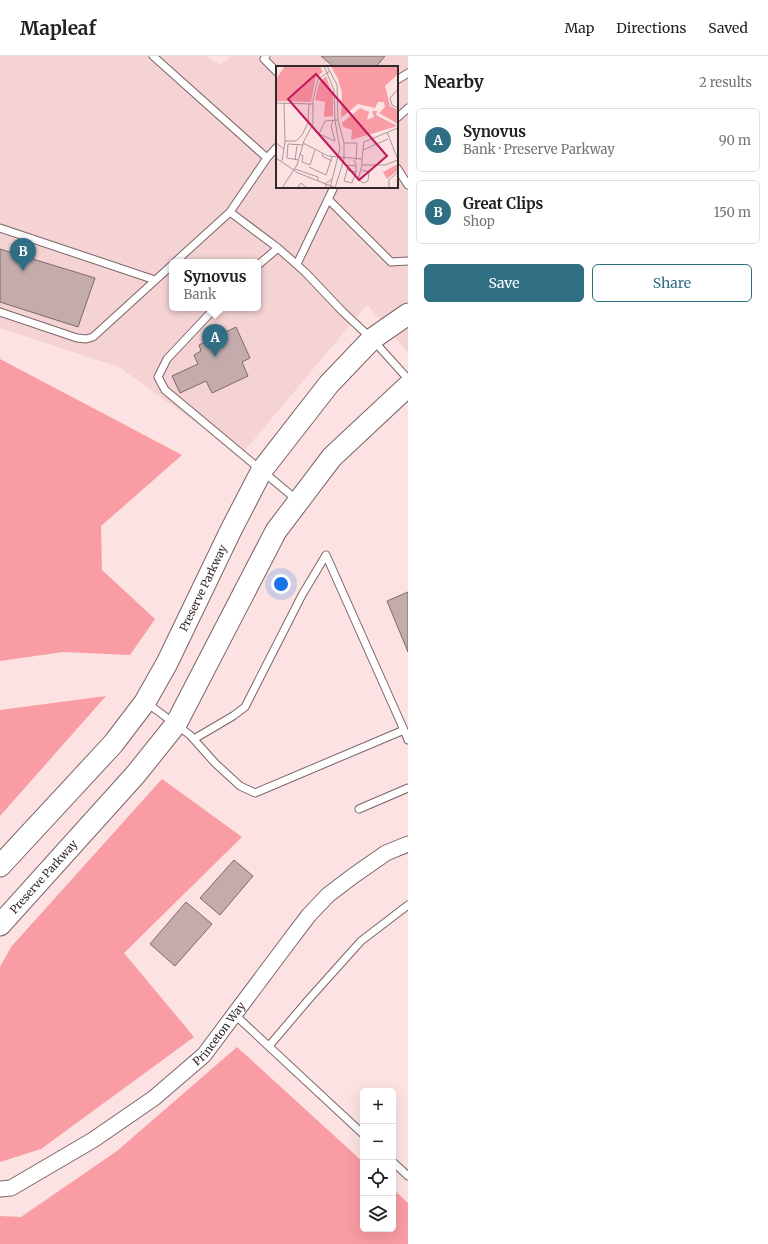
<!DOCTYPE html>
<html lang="en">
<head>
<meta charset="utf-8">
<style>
	:root { --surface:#fff; --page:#f2f2f2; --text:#202124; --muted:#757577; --line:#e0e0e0; --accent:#306e84 }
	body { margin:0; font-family:Merriweather,serif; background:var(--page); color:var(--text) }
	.controls { position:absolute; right:12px; bottom:12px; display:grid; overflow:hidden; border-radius:6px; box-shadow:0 4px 16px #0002 }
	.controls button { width:36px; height:36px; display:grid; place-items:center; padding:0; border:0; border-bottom:1px solid var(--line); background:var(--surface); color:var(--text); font:20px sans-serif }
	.you { position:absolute; left:281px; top:528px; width:14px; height:14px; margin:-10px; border:3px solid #fff; border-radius:50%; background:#1a73e8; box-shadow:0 0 0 6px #1a73e833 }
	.badge { display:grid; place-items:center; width:26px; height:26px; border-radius:50%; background:var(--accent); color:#fff; font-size:13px; font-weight:700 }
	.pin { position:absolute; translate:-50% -33px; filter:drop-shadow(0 1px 2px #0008) }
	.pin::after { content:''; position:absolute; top:21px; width:14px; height:12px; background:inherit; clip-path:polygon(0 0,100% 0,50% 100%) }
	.popup { position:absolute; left:169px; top:203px; width:92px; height:52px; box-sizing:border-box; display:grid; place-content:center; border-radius:6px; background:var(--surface); filter:drop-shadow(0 1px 3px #0005); font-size:13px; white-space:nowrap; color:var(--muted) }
	.popup b { font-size:15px; color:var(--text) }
	.popup::after { content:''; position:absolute; left:50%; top:100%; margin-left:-8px; border:8px solid transparent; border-top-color:var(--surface) }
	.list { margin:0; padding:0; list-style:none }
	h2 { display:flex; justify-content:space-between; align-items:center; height:52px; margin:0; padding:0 16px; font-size:17px }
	h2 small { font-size:13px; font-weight:400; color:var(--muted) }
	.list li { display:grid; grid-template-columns:26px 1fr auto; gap:12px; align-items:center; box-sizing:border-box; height:64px; margin:0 8px 8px; padding:0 8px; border:1px solid var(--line); border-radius:6px }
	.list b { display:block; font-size:15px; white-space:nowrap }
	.list p { margin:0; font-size:13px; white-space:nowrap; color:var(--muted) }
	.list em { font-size:13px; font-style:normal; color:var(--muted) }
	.actions { display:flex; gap:8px; padding:12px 16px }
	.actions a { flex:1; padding:9px 0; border:1px solid var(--accent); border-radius:6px; text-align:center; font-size:14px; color:var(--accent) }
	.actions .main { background:var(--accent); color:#fff }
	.icon { flex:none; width:22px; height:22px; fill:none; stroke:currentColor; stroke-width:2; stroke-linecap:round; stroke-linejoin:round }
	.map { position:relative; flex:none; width:408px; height:1188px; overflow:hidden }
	header { display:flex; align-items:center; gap:24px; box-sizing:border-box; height:56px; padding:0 20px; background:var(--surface); border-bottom:1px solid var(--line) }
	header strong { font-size:19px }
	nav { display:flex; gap:22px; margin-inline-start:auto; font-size:14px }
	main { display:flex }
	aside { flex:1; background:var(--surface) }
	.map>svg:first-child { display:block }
</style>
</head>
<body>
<header>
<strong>Mapleaf</strong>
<nav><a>Map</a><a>Directions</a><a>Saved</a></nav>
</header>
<main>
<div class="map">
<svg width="408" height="1188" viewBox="0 0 408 1188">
	<rect width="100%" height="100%" fill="#fce2e3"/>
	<path fill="#f5d3d4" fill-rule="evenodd" d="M0,0H207L220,9L232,0H408V296L367,249L241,399L119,311L0,272ZM277,11H397V131H277ZM172,206H258V252H172Z"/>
	<path fill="#f99ca3" d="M0,303L182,399L101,470L102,514L155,563L130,599L63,596L0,605Z
		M106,640L0,760V654Z
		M162,723L242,781L124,897L194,981L41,1093L0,1106V911L11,891Z
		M237,991L363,1106V1173H393V1133L408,1147V1188H0V1160L21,1161L117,1095Z"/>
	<path fill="#c4acad" stroke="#7f696a" d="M321,0H385L376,11H334Z
		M0,193L95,222L78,271L0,246Z
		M236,271L250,302L242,306L248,320L212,337L206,325L180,337L172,320L198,308L194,299L201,295L199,289Z
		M408,536V596L387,545Z
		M234,804L253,820L220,859L200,842Z
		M186,846L212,868L175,910L150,888Z"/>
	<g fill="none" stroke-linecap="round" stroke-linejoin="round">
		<defs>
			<path id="lane" d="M153,0L267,102L230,156
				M266,0L264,3L277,16
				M397,24L408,17
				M397,62L408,52
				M267,102L277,91
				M397,112L408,129
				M328,143L391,206L408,205
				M0,172L155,224
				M175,206L230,156L278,192L305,216L343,256L372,283L408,323
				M297,208L334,131
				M258,209L278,192
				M215,252L167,303L158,321L165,334L297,444
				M0,256L77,282L86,283L93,281L172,209
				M147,647L190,679L215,707L240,730L255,737L404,674L326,499L302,539L245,651L233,660L194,683
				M404,674L408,684
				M359,753L408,732
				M234,958L363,1078
				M269,990L309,943L361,885L408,849
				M393,1106L408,1120"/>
			<g id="street">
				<path id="s1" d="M0,1133L11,1132L93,1084L154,1042L204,999L290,884L309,859L328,839L353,820L386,797L408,788"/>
			</g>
			<g id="secondary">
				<path id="s2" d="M0,810L113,688L145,646L167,607L231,474L262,414L329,328L372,283L408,258"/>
				<path id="s3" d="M0,869L136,718L176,668L276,475L332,401L408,330"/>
			</g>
		</defs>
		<use href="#lane" stroke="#7b6566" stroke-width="9"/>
		<use href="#street" stroke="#7b6566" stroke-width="17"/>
		<use href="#secondary" stroke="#7b6566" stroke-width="23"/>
		<use href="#lane" stroke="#fff" stroke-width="7"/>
		<use href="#street" stroke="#fff" stroke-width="15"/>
		<use href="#secondary" stroke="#fff" stroke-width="21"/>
	</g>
	<g text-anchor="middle" stroke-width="3.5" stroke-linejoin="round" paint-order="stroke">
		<g font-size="11" fill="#322829" stroke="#fff">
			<text dy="4" stroke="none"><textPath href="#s2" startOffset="347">Preserve Parkway</textPath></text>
			<text dy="4" stroke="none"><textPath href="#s3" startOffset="65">Preserve Parkway</textPath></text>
			<text dy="4" stroke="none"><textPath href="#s1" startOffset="272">Princeton Way</textPath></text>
		</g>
	</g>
	<g transform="translate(276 10)">
		<rect width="122" height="122" fill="#fce2e3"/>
		<path d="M9,0H44L47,6L40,11L35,36L0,35V13ZM55,0H122V8L109,20L114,40L122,44V58L103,47L109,41L108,36H102L99,42L82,38L65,52L66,27L62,13ZM50,10L57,29V50L48,51L49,36L39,34L43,17ZM84,42L93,46L91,54L98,51L96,45H101L100,49L121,60L75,74L76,64L67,61L66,57ZM122,98V104L111,113L107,106Z" fill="#f99ca3"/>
		<path fill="none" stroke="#ab9899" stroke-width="1" d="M48,0L58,24L59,55L64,82L54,122M51,0L61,19L62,54L68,77V93L59,122M122,23L114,32L116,39L122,42M0,37L37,38M8,37L9,75M57,55L55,60L59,75L43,68L49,55L62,54M111,66L122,94M0,77L8,83L6,95M27,77L52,90L86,93L88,76L122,62M68,77H81L80,94M8,83L9,75H20L26,69L32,57L33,38M87,84L112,73M24,88L27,90L26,96L34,99L39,84M47,88L46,90L56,95M0,92L22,107L60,122M86,93V99H109L122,94M19,94L21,80M23,94L11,92L12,78L27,79M78,94L80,99V106L71,104L72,99L80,100M33,101L50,109L56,91M19,103L42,111V115M71,104L68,115L76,117L80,106M86,104L93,106L92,115L88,117L82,114L86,99M6,122L21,99L28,75L37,58V34L42,13L54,5M21,122L25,117L31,122M51,122L49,118L56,113M113,122V114L122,106"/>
		<path fill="#c2185b" fill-opacity="0.15" stroke="#c2185b" stroke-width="2" d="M40,8L111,90L83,114L12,33Z"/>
		<rect width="122" height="122" fill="none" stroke="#322829" stroke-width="2"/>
	</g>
</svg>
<div class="controls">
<button>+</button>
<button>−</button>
<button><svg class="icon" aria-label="locate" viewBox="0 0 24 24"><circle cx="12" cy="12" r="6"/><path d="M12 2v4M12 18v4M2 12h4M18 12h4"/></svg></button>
<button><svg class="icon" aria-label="layers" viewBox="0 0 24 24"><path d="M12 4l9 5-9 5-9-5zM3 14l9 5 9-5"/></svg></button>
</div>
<div class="you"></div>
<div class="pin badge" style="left:215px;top:301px">A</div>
<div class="popup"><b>Synovus</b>Bank</div>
<div class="pin badge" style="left:23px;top:215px">B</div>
</div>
<aside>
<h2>Nearby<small>2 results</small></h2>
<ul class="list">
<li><span class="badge">A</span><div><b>Synovus</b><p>Bank · Preserve Parkway</p></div><em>90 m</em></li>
<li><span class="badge">B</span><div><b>Great Clips</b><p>Shop</p></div><em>150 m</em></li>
</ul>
<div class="actions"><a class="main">Save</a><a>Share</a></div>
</aside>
</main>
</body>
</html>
